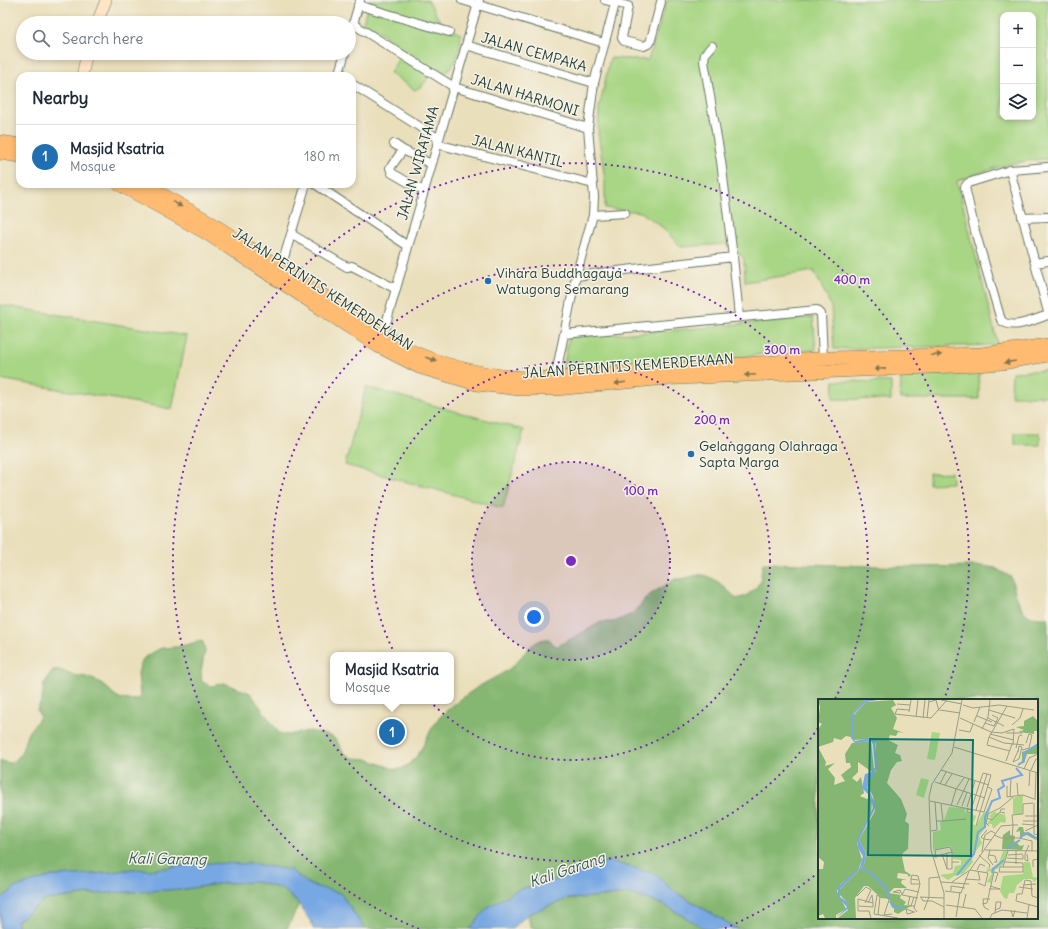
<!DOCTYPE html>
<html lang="en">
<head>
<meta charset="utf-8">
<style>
	:root { --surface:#fff; --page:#f6f6f7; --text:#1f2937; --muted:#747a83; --line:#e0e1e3; --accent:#1f6fb2 }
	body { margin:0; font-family:Delius,sans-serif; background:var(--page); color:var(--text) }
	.controls { position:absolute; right:12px; top:12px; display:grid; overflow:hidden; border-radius:8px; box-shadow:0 2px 6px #0003 }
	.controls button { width:36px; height:36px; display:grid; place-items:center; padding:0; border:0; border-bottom:1px solid var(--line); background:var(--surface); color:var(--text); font:20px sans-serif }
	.you { position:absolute; left:534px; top:617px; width:14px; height:14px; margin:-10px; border:3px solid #fff; border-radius:50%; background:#1a73e8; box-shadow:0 0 0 6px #1a73e833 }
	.badge { display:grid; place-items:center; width:26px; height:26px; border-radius:50%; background:var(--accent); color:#fff; font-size:13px; font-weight:700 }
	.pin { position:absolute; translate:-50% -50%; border:2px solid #fff; box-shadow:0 1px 4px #0006 }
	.popup { position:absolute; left:330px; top:652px; width:124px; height:52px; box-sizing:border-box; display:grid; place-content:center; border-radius:8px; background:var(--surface); filter:drop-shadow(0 1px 3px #0005); font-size:13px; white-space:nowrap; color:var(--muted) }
	.popup b { font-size:15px; color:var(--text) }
	.popup::after { content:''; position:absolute; left:50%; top:100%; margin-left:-8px; border:8px solid transparent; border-top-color:var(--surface) }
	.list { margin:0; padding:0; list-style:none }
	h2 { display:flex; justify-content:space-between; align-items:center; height:52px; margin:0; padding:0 16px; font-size:17px }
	h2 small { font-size:13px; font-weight:400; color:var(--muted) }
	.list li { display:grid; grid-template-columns:26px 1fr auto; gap:12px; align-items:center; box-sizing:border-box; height:64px; padding:0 16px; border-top:1px solid var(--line) }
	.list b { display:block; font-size:15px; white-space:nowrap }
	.list p { margin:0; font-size:13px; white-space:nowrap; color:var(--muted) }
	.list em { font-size:13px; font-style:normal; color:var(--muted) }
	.icon { flex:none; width:22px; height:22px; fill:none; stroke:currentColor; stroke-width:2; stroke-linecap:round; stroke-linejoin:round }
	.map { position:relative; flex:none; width:1048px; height:929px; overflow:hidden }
	.search { position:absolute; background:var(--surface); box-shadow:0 2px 6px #0003; left:16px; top:16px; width:340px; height:44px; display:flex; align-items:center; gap:10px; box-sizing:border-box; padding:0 14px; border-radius:22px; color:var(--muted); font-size:15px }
	.panel { position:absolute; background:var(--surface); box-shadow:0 2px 6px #0003; left:16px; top:72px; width:340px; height:116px; border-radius:12px }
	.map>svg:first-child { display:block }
</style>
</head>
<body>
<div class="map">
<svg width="1048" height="929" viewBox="0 0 1048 929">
	<rect width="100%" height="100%" fill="#f7f3e8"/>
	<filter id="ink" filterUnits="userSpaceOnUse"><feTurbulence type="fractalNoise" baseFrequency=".025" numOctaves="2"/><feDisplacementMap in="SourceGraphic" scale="8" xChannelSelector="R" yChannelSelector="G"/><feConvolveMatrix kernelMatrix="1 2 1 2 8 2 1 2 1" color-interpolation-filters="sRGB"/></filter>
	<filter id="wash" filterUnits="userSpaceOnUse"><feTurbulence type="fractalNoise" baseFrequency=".012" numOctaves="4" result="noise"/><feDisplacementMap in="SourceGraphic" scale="16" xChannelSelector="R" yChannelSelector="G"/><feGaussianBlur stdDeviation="0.9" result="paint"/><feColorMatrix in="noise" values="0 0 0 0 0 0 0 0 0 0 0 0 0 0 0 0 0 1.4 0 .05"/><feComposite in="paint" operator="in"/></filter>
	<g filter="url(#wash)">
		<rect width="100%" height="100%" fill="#eadfbb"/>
		<path fill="#a8d684" stroke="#648a5c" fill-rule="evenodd" d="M369,0H428C440,20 438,24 461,34C460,49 458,64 445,73L434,69L423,85L415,90L390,73L403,51L381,32L363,23Z
			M667,0H1048V159C1016,160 987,170 957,181L998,345L834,349L831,306L814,271L745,282L744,258L726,244L681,247L662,227L641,212L605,208V180L598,133L599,109L610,58L648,60ZM1003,15H1033V117H1003Z
			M0,305L187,336L172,409L0,379Z
			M813,317L816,350L785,351L728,359L563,369L569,337L677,330Z
			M1048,370V396H1011L1012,372Z
			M979,372V399H900L901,376Z
			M834,381L891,382V400L833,399Z
			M366,387L524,430L503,508L345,465Z
			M1015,433H1040V445H1015Z
			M951,472L952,483L929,484V473Z"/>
		<path fill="#86b772" stroke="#527a53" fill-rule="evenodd" d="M763,563L913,567L983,566L995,568L1011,577C1014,588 1019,613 1032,617C1037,618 1043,618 1048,618V929H738L674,891L655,874L560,879L517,890L470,929H365L340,893L310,885L290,870L204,863L149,870L133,869L97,874L52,876L0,903V761L10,763C24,759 23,741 29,731C32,726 38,722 40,716L37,710L42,700L44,684L53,670C60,669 64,672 71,674C79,677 88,676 95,680C114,688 112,704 138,699L140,696L138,674L141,662L145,657L161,648L177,647L201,641L203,642L205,651L201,672L202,682L212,686L224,683L250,693L279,733L288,735L310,731L331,736L336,740L344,753L352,758L367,759L397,770C422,763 424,735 440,717C450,707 463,697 475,689C487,681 500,676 512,667C523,657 532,638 549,639L555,646H558L601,622H614L634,613L648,596L675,579C684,580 695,574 703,575C716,577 728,591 737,599L746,596L756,588L760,582ZM819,700H1037V918H819Z
			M257,882L283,889L299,904L287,929H17V921L45,900L89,894L185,889L224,883Z
			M631,894L664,905L706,929H536L530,926L528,914L567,899Z"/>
		<path fill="#78a8e3" stroke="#4c728c" d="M610,861L655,874L674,891L738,929H706L664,905L630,894L567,899L528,914L512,929H470L488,907L517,890L560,879Z
			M204,863L255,864L290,870L310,885L340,893L365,929H313V925L299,904L283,889L257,882L224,883L185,889L89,894L45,900L17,921V929H0V903L1,899L16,887L52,876L97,874L133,869L149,870Z"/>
	</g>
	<g filter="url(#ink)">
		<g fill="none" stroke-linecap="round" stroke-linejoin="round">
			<defs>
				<path id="minor" d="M462,0L604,43
					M605,0L628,6L622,38L624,41L644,46L650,43L661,2
					M358,5L449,32
					M353,24L454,87L588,128
					M349,38L360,0
					M466,45L594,83
					M712,46L705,54L704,61L721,161L733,257
					M338,76L345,53
					M352,84L439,139
					M394,144L403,150
					M437,144L593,184
					M1048,167L1010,170L1048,312
					M1010,170L968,183L965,187L975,231L1001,320C1011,331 1036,319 1048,315
					M315,184L408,246
					M423,191L392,173L390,168L403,150L431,164
					M593,215L625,213
					M1022,218L1048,217
					M291,234L347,267L352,266L396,289
					M1035,263L1048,261
					M280,271L306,184
					M576,276L733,257L739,316
					M383,334L479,0
					M564,334L817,310L821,314L823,359
					M555,378L576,276L593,215L594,197L588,128L594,83L616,0"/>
				<path id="secondary" d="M97,23L106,0
					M82,76L87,53"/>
				<path id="trunk" d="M0,142L20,145
					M0,153L20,156
					M119,184L208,234L378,346L419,367L477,384L519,389H556L656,379L977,365L1002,363L1048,355
					M144,184L208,221L404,348C452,370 502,380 555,378L829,358L981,354L1048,345"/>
			</defs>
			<use href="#minor" stroke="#667663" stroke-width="10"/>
			<use href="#secondary" stroke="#667663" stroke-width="12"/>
			<use href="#trunk" stroke="#667663" stroke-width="14"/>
			<use href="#minor" stroke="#fff" stroke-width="8"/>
			<use href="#secondary" stroke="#ffe4c6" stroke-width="11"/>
			<use href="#trunk" stroke="#febb71" stroke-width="13"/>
		</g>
		<defs><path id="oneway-solid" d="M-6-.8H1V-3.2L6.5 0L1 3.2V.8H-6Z"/></defs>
		<g fill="#83764f">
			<use href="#oneway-solid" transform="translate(177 204) rotate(30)"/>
			<use href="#oneway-solid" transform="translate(936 355) rotate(-2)"/>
			<use href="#oneway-solid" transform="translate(431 359) rotate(17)"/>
			<use href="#oneway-solid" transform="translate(1010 362) rotate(171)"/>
			<use href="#oneway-solid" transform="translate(880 369) rotate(178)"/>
			<use href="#oneway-solid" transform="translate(750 375) rotate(177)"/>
			<use href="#oneway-solid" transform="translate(620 383) rotate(173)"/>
		</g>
	</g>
	<circle cx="571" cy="561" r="99" fill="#7b2cbf" fill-opacity=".12"/>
	<g fill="none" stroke="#7b2cbf" stroke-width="2" stroke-dasharray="2 4">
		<circle cx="571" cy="561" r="99"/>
		<circle cx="571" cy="561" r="199"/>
		<path d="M818 728A298 298 0 1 1 835 699"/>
		<path d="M819 872A398 398 0 0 1 723 929M419 929A398 398 0 1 1 945 697"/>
	</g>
	<g fill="#1f6fb2" stroke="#f7f3e8" stroke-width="1.5">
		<circle cx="488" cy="281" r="4"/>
		<circle cx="691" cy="454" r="4"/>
	</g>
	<g text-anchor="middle" stroke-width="3" stroke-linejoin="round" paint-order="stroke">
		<g font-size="14" fill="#1f3d34" stroke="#f7f3e8">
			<text transform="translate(534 52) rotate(16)" y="5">JALAN CEMPAKA</text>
			<text transform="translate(525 95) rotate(17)" y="5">JALAN HARMONI</text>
			<text transform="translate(518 151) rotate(14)" y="5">JALAN KANTIL</text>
			<text transform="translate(418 163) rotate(-74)" y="5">JALAN WIRATAMA</text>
			<text transform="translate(323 289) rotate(33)" y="5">JALAN PERINTIS KEMERDEKAAN</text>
			<text transform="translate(628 366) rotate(-4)" y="5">JALAN PERINTIS KEMERDEKAAN</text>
		</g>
		<g font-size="14" fill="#1f3d34" stroke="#f7f3e8" text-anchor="start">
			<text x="496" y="278">Vihara Buddhagaya<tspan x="496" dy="16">Watugong Semarang</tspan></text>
			<text x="699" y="451">Gelanggang Olahraga<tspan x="699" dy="16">Sapta Marga</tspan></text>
		</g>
		<g font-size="15" font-style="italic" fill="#355860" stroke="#f7f3e8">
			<text transform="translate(167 859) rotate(1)" y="5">Kali Garang</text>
			<text transform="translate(567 870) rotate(-19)" y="5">Kali Garang</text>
		</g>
	</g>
	<g transform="translate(818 699)">
		<rect width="220" height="220" fill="#eadfbb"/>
		<path d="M114,33L122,34L117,61L109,60ZM103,79L111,81L106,99L98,96ZM205,96L204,115H195V99ZM131,108L147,109V113L158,117L155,125L158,127L165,114L172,110L168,128L161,137L164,144L153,158L155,163L145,175L136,177L130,181L122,176L135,174L137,167L143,166V161L135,160L133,147L115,151V133L123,131L122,123L126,121ZM176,113L187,116L188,121L187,124L183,123L175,130L174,125H169L173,119L171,117ZM185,152H190L185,166L177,171L173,184L169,183L175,172L167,173L170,170L168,168L172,170L181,164ZM206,163H212L215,178L220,179L216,183L214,180H206L199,186L196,194H191L189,200L186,199L182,192L185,177L205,175Z" fill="#a8d684"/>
		<path d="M0,1H47L34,15L33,38L28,37L23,41L16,39L15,43L0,48V30L4,25L0,23L2,8ZM75,1L78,6L73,9L79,19L75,30L86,34L80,33L78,37L72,36L70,41L80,46L77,54L82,56L84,62L79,63L73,71L69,84L83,100L89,115L87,122L91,125L90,150L85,154L84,158L87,172L93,176L91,178L89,175L80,174L79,179L89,181H84L83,184L89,189H76L71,194L83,196L82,199L88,203L86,206L93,207L80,215L76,213V209L71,200L63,199L50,187H46L37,199L38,219H20L30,211L28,202L21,195L22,190L46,166L48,154L41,141L57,112L55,97L49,87V81L58,72V45L55,40L35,41V17L48,3ZM215,17L220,22V32H216V35L200,33L206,31L198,28L206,27V22ZM53,42L56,71L54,73L40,63V73L34,79L39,83L43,78L46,94L42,97L49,100L53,98L54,102L53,113L39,144L44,161L40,171L22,186L19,192L28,210L18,216V219H7L5,215L0,217V170H5L6,163L0,158V48L8,63L7,67L17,64L10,70L17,79L16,86L27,82L23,76L33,68L32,64H28L27,55L34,44ZM220,45V55H209L206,64L200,65L204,63V53L215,49ZM201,128H205L206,133L213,135L220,142L207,135L199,144L202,147L206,146L204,151L184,150L185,136L192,131V136L197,137L196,143L202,141V132L198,133Z" fill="#86b772"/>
		<path d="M47,1H60L48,3L36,15L35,39L37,42L52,39L57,41L59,68L55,77L49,81V87L58,107L41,141L48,154L46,166L22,190V198L28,202L31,209L18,219L29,208L20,198V188L42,168L45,157L40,149L39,141L55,109L53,98L44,89L47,75L54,73L57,68L55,45L53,42L37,44L33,39V16Z" fill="#78a8e3"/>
		<path fill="none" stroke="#78a8e3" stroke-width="2" d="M200,66L206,62V54L220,45M202,138L210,134L220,140M189,150L202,141M44,169L54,175L69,190L71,199M174,174L175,170L186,161M139,176L156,155L160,133L167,128V118L174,102L182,99L180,91L186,87L184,82L204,76L198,69M72,202L75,208L85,209"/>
		<path fill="none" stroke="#999e85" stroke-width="1" d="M123,1L144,5M111,3L118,1L121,12M79,5L92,6M145,6L155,9L181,6L216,11M189,7L171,38L186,44L206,46M91,11L79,10L77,15L113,19L129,1M122,11L142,14M171,11L197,19M91,13L93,1M159,17L174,23M98,18L100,1M105,19L107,1M109,19L111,1M142,19L173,33L184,34L196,30L195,46M170,19L186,27M156,23L162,8M167,24L176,27L180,19L174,16M194,26L202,19L205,10M164,30L170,18L172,1M141,31L152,33L155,25M188,34H204M172,35L196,41M171,38L169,46L192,52M136,48L220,74M198,49L201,37L204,36M204,51L211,49L214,36L211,35L208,44M188,62L194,45M195,63L201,60L204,48L201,47L200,53M195,63L200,52M206,70L211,59L220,55M123,71L171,86M213,71L218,60H220M117,83L167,99M199,84L200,96M122,85L128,73M127,86L134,75M189,87V98L205,96L216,100M211,87L212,71M138,90L146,79M192,98L193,80M217,101L218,73M112,102L166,113L174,90L170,88M216,104V135L220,136M139,106L151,80M133,107L138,90M144,107L149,93M149,108L157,82M158,111L169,75M153,114L149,113V110L153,111L165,74L173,76L158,127M187,114L182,113L183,110H187M207,117H220M169,119L174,121L182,113M118,122H125L123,105M125,122L148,120M205,122H220M204,125L216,126M171,127L168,124L170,115L182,109L195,98M113,132L119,131L117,103M207,132L220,126M176,136L183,139H201L214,142V152M194,139L195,126H200M173,141L166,140L167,136L173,132L177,134M167,151L220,152M172,151L170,159L175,166M190,152L185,168H205V164M164,153L166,140L163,138L169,131M129,154V170H134V163M124,155L129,170M209,155L210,162L207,161V155L211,146M161,156L172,166L171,169M171,156L177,157L179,163H176M190,156L205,155M115,158L134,153V163H141M118,159L117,151L132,148L134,153M189,159L205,160V156M187,163L205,164M198,165V152M185,168H182L181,173H205V168M215,168V161L220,160M152,171L170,174L167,187L160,184M159,171L162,165L167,167M93,180V185H102M147,180L162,181L160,172M123,183L151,185M134,183L152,171L183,127L195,126L194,116L205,115V105L215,104M205,186L218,185M201,188L215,190M58,190L65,193L71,201L66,216L74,215M171,190H182L172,187M127,192L143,194L151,172M133,192V187L147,189M82,194L75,193L82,191L84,196M84,196L87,190L101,193M84,196L100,199M39,197L48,188L53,191L47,204M92,197L90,206L93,207M96,198L93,207H96M102,198L126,199M103,198L105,202H114L126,208M220,199L214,197L213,182L207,181L204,195H199L198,202L220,208M50,204L54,196L55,204M164,205L169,204L176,173L180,174L177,183M128,206L157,210L164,219M41,207L55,208V204L40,200V212H51L53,219M145,208L148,195M106,211L111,198V179L122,178M171,211L166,208L165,200H172M193,211L195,218L197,211M96,213L88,210L89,215H90L96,213H97M99,213L96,209L102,185L100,177L94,176L93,180L100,181M177,214L178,203H183L182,209L177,211M60,216L62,198L59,196L56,215L80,219M138,218L142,193M126,219V194L113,151L111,98L114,85L134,54L144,1M172,219L174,215L184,211L209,214M209,219L211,206"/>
		<path fill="#0f766e" fill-opacity="0.15" stroke="#0f766e" stroke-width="2" d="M52,40L155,41L153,157L50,156Z"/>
		<rect width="220" height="220" fill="none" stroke="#1f3d34" stroke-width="2"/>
	</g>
	<circle cx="571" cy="561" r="6" fill="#7b2cbf" stroke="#f7f3e8" stroke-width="2"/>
	<g font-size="12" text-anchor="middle" font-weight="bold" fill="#7b2cbf" stroke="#f7f3e8" stroke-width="3" stroke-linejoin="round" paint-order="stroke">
		<text x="852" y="284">400 m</text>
		<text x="782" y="354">300 m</text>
		<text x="712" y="424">200 m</text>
		<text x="641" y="495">100 m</text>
	</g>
</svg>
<div class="controls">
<button>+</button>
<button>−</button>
<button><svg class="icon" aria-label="layers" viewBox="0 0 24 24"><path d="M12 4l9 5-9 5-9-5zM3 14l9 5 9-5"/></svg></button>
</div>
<div class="you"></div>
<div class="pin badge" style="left:392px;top:732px">1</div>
<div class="popup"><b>Masjid Ksatria</b>Mosque</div>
<div class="search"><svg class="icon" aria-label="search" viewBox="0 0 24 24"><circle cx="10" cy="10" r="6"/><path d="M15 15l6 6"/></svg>Search here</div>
<section class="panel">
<h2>Nearby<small></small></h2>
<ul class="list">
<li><span class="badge">1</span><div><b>Masjid Ksatria</b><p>Mosque</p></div><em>180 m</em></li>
</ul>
</section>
</div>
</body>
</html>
